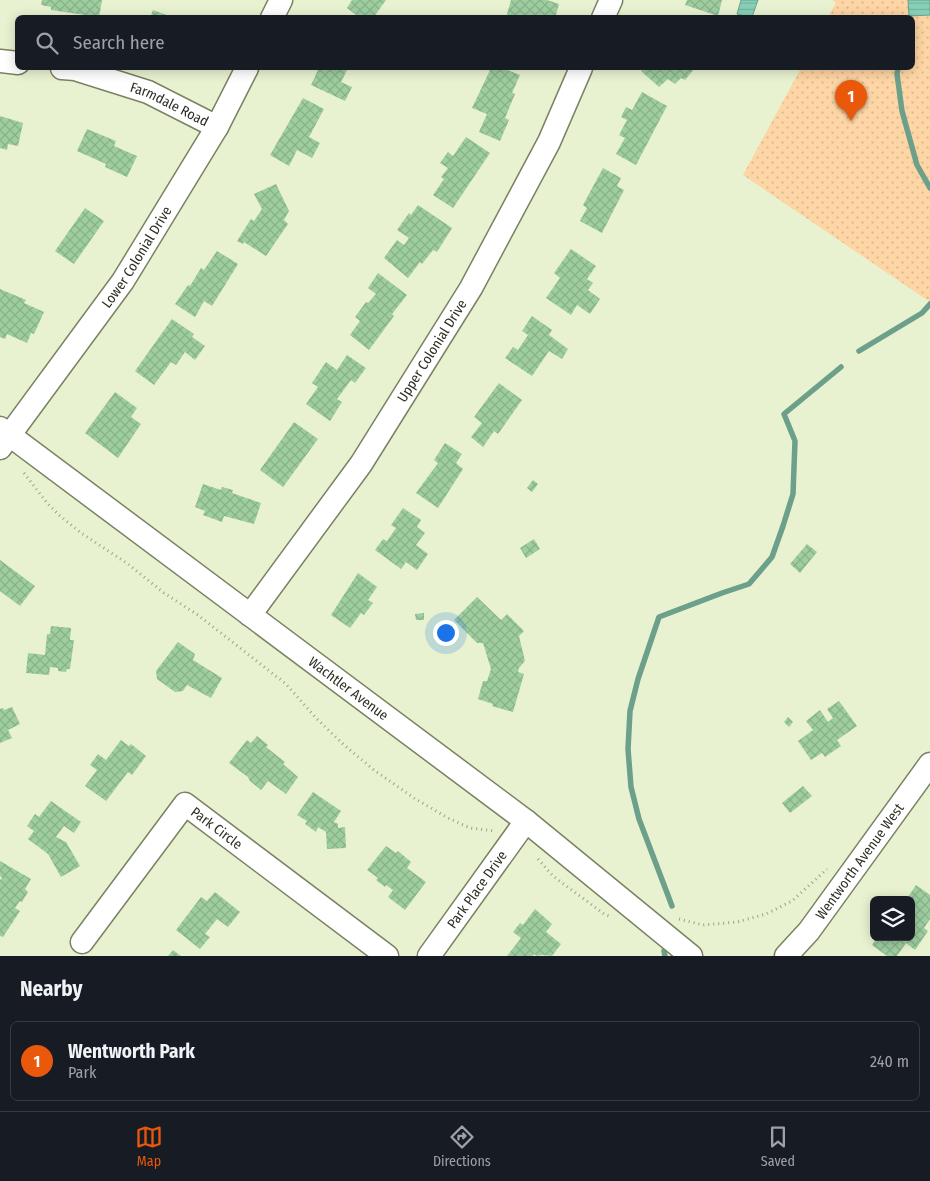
<!DOCTYPE html>
<html lang="en">
<head>
<meta charset="utf-8">
<style>
	:root { --surface:#171b24; --page:#242831; --text:#f1f3f6; --muted:#9ea1a6; --line:#363941; --accent:#ea580c }
	body { margin:0; font-family:"Fira Sans Condensed",sans-serif; background:var(--page); color:var(--text) }
	.controls { position:absolute; right:15px; bottom:15px; display:grid; overflow:hidden; border-radius:8px; box-shadow:0 2px 12px #0003 }
	.controls button { width:45px; height:45px; display:grid; place-items:center; padding:0; border:0; border-bottom:1px solid var(--line); background:var(--surface); color:var(--text); font:25px sans-serif }
	.you { position:absolute; left:445px; top:632px; width:18px; height:18px; margin:-12px; border:4px solid #fff; border-radius:50%; background:#1a73e8; box-shadow:0 0 0 8px #1a73e833 }
	.badge { display:grid; place-items:center; width:32px; height:32px; border-radius:50%; background:var(--accent); color:#fff; font-size:16px; font-weight:700 }
	.pin { position:absolute; translate:-50% -41px; filter:drop-shadow(0 1px 2px #0008) }
	.pin::after { content:''; position:absolute; top:26px; width:18px; height:15px; background:inherit; clip-path:polygon(0 0,100% 0,50% 100%) }
	.list { margin:0; padding:0; list-style:none }
	h2 { display:flex; justify-content:space-between; align-items:center; height:65px; margin:0; padding:0 20px; font-size:21px }
	h2 small { font-size:16px; font-weight:400; color:var(--muted) }
	.list li { display:grid; grid-template-columns:32px 1fr auto; gap:15px; align-items:center; box-sizing:border-box; height:80px; margin:0 10px 10px; padding:0 10px; border:1px solid var(--line); border-radius:8px }
	.list b { display:block; font-size:19px; white-space:nowrap }
	.list p { margin:0; font-size:16px; white-space:nowrap; color:var(--muted) }
	.list em { font-size:16px; font-style:normal; color:var(--muted) }
	.icon { flex:none; width:28px; height:28px; fill:none; stroke:currentColor; stroke-width:2; stroke-linecap:round; stroke-linejoin:round }
	.map { position:relative; flex:none; width:930px; height:956px; overflow:hidden }
	.search { position:absolute; background:var(--surface); box-shadow:0 2px 12px #0003; left:15px; right:15px; top:15px; height:55px; display:flex; align-items:center; gap:12px; box-sizing:border-box; padding:0 18px; border-radius:8px; color:var(--muted); font-size:19px }
	.sheet { height:155px; background:var(--surface) }
	nav { display:flex; justify-content:space-around; align-items:center; box-sizing:border-box; height:70px; border-top:1px solid var(--line); background:var(--surface); font-size:14px; color:var(--muted) }
	nav a { display:grid; justify-items:center; gap:2px }
	nav .on { color:var(--accent) }
	.map>svg:first-child { display:block }
</style>
</head>
<body>
<div class="map">
<svg width="930" height="956" viewBox="0 0 930 956">
	<defs>
		<pattern id="park-dots" width="8" height="8" patternUnits="userSpaceOnUse" patternTransform="scale(1.25)"><rect width="8" height="8" fill="#fed5a4"/><path d="M2 2h.1M6 6h.1" fill="none" stroke="#dab78d" stroke-width="1.8" stroke-linecap="round"/></pattern>
		<pattern id="water-rules" width="6" height="5" patternUnits="userSpaceOnUse" patternTransform="scale(1.25)"><rect width="6" height="5" fill="#87d0b7"/><path d="M0 2.5h6" fill="none" stroke="#75b39d"/></pattern>
		<pattern id="building-cross-hatch" width="8" height="8" patternUnits="userSpaceOnUse" patternTransform="scale(1.25)"><rect width="8" height="8" fill="#9ecea0"/><path d="M0 0l8 8M0 8l8-8" fill="none" stroke="#88b18a"/></pattern>
	</defs>
	<rect width="100%" height="100%" fill="#e8f2d0"/>
	<path fill="url(#park-dots)" d="M832,0H930V302L743,175L801,68H912V18L828,17L836,3Z"/>
	<path fill="url(#water-rules)" stroke="#6ca08b" d="M741,0H758L752,17H748L737,14Z
		M908,0H930V15L909,16Z"/>
	<g fill="none" stroke-linecap="round" stroke-linejoin="round">
		<path stroke="#6ca08b" stroke-width="5.5" d="M898,68L897,74L902,111L917,165L930,188
			M859,351L922,313L930,304
			M672,906L639,819L631,787L628,749L630,711L638,679L659,617L722,593L749,584L772,557L783,526L793,494L795,441L784,414L841,367
			M664,951L665,956"/>
	</g>
	<path fill="url(#building-cross-hatch)" d="M42,0H102L99,17L51,10V7L41,5Z
		M352,0H386L373,18H360L347,8Z
		M511,0H547L559,4L555,18H506Z
		M687,0H722L718,16L685,5Z
		M153,10L172,17V18H150Z
		M312,68H348L341,82L352,87L345,101L311,85L318,70Z
		M491,68H502L520,75L512,93L515,94L505,118L509,120L500,141L479,132L487,114L472,108Z
		M645,68H695L685,80L681,78L675,84L668,79L659,87L641,71Z
		M642,92L667,106L636,165L616,154L625,138L619,135L627,120L621,117L626,107L632,110Z
		M303,98L324,109L309,137L320,143L312,158L297,150L289,166L270,155Z
		M0,116L23,123L18,146L8,144L7,150L0,148Z
		M87,129L116,141L114,146L137,156L127,177L105,167L106,164L77,151Z
		M466,137L490,153L453,208L433,195L444,179L441,177L448,168L440,163L448,152L453,156Z
		M603,168L621,178L617,186L624,190L602,233L580,221L587,208L583,205Z
		M276,184L289,211L284,220L288,224L266,256L244,242L243,244L237,241L251,219L254,221L262,209L254,194Z
		M418,205L452,228L437,252L433,250L422,264L420,262L408,278L384,258L397,240L404,245L409,238L397,230L409,213L411,215Z
		M85,208L104,221L74,264L55,251Z
		M571,249L596,266L587,279L593,283L588,290L600,299L590,314L577,305L571,315L546,298L560,278L554,273Z
		M217,251L238,264L212,306L204,301L195,317L175,304L188,285L190,286L201,268L204,270Z
		M378,273L407,295L392,314L394,316L369,350L350,335L360,321L355,317L366,302L368,303L376,294L368,288Z
		M0,289L26,300L24,303L44,312L34,334L31,333L27,343L7,334L5,339L0,337Z
		M532,316L552,330L549,335L568,349L562,359L549,351L532,376L505,358L513,347L518,350L528,335L522,331Z
		M172,319L194,334L192,337L205,346L195,360L185,352L176,365L171,362L154,385L135,371Z
		M347,355L366,368L355,383L351,380L337,399L342,402L330,421L306,404L318,387L312,383L326,362L337,370Z
		M499,383L522,400L498,434L494,431L483,447L471,437L482,423L474,417Z
		M115,392L137,408L131,417L141,424L118,458L85,433Z
		M294,422L318,439L283,487L260,470Z
		M445,443L462,454L456,463L463,469L438,508L416,493L438,463L434,460Z
		M533,480L538,484L532,492L527,488Z
		M203,484L221,490L222,487L233,490L232,493L261,503L254,524L224,516L222,522L203,515L205,511L195,507Z
		M403,508L421,520L417,527L425,533L416,545L428,554L417,570L406,562L401,569L375,550L383,539L387,541L396,528L391,525Z
		M534,539L540,549L526,558L520,548Z
		M807,544L817,552L800,573L790,564Z
		M0,560L35,586L20,606L0,591Z
		M358,573L377,587L368,600L373,603L364,615L361,613L350,628L331,615Z
		M477,597L501,620L507,614L524,631L519,636L525,661L519,668L518,672L524,674L513,712L492,706L493,704L478,699L483,681H487L491,669L483,643H477L454,620Z
		M424,613V620H416L415,614Z
		M51,626L71,628L70,640H74L70,669H67L66,672L58,671V668L50,667L49,675L26,673L28,653L45,655L47,634H50Z
		M178,642L195,654L193,660L222,678L211,698L187,685L183,691L175,692L157,679L156,671Z
		M839,701L857,726L837,740L841,746L825,757L822,753L811,760L798,741L813,730L806,721L820,710L828,722L833,718L827,709Z
		M12,707L20,724L8,730L12,738L0,743V709L3,708L4,710Z
		M788,717L793,722L789,727L784,722Z
		M257,736L268,745L266,747L285,762L283,764L298,777L286,794L268,781L261,790L250,781L248,777L229,763L247,740L251,743Z
		M121,740L129,746L131,744L146,756L132,775L128,772L106,801L85,786L97,770L90,765L98,754L106,760Z
		M803,786L812,796L790,813L782,803Z
		M313,792L341,811L334,822L338,824V828L345,827L346,848L327,849L326,832L318,827L316,832L305,824L307,821L297,815Z
		M51,801L81,822L74,833L64,826L56,837L66,842L80,866L61,877L48,854L28,839L34,831L27,826L35,814L39,817Z
		M386,846L396,853L398,851L411,862L407,868L426,882L405,910L388,897L393,890L386,885L385,887L376,880L378,878L367,870Z
		M0,861L31,879L25,889L28,892L22,902L20,901L15,908L20,911L3,937L0,936V879L1,880L2,878L0,876Z
		M916,885L930,895V919L924,928L928,931L915,950L906,943L897,956H887L872,945L877,937H911V900H906Z
		M215,892L240,912L228,927L217,919L205,934L210,937L200,949L176,930L201,897L207,901Z
		M535,909L552,924L546,932L561,944L552,956L542,955L537,956L534,954L533,956H507L521,938L513,932L520,923L523,925Z
		M173,950L181,956H168Z"/>
	<g fill="none" stroke-linecap="round" stroke-linejoin="round">
		<defs>
			<g id="minor">
				<path d="M272,18L281,0"/>
				<path d="M603,18L611,0"/>
				<path d="M0,61L18,63"/>
				<path id="s1" d="M62,68L75,69L148,92L217,127"/>
				<path id="s2" d="M0,428L526,821L691,956"/>
				<path id="s3" d="M0,448L123,281L217,127L247,68"/>
				<path id="s4" d="M250,615L361,464L471,288L549,142L581,68"/>
				<path id="s5" d="M82,942L185,804L387,956"/>
				<path id="s6" d="M429,956L526,821"/>
				<path id="s7" d="M786,956L809,931L930,764"/>
			</g>
		</defs>
		<use href="#minor" stroke="#798263" stroke-width="25"/>
		<path stroke="#9ba289" stroke-width="3" stroke-dasharray="1 4" stroke-linecap="butt" d="M24,473L47,503L59,515L81,533L128,564L164,593L198,615L286,684L316,718L344,745L374,770L414,798L448,818L470,828L495,831
			M538,859L553,876L604,914L609,916
			M679,919L703,925L737,922L766,914L792,901L827,869"/>
		<use href="#minor" stroke="#fff" stroke-width="22"/>
	</g>
	<g text-anchor="middle" stroke-width="5" stroke-linejoin="round" paint-order="stroke">
		<g font-size="14" fill="#2d3124" stroke="#fff">
			<text dy="5" stroke="none"><textPath href="#s1" startOffset="114">Farmdale Road</textPath></text>
			<text dy="5" stroke="none"><textPath href="#s3" startOffset="235">Lower Colonial Drive</textPath></text>
			<text dy="5" stroke="none"><textPath href="#s4" startOffset="321">Upper Colonial Drive</textPath></text>
			<text dy="5" stroke="none"><textPath href="#s2" startOffset="435">Wachtler Avenue</textPath></text>
			<text dy="5" stroke="none"><textPath href="#s5" startOffset="212">Park Circle</textPath></text>
			<text dy="5" stroke="none"><textPath href="#s7" startOffset="120">Wentworth Avenue West</textPath></text>
			<text dy="5" stroke="none"><textPath href="#s6" startOffset="82">Park Place Drive</textPath></text>
		</g>
	</g>
</svg>
<div class="controls">
<button><svg class="icon" aria-label="layers" viewBox="0 0 24 24"><path d="M12 4l9 5-9 5-9-5zM3 14l9 5 9-5"/></svg></button>
</div>
<div class="you"></div>
<div class="pin badge" style="left:851px;top:121px">1</div>
<div class="search"><svg class="icon" aria-label="search" viewBox="0 0 24 24"><circle cx="10" cy="10" r="6"/><path d="M15 15l6 6"/></svg>Search here</div>
</div>
<section class="sheet">
<h2>Nearby<small></small></h2>
<ul class="list">
<li><span class="badge">1</span><div><b>Wentworth Park</b><p>Park</p></div><em>240 m</em></li>
</ul>
</section>
<nav>
<a class="on"><svg class="icon" aria-label="map" viewBox="0 0 24 24"><path d="M3 6l6-2 6 2 6-2v14l-6 2-6-2-6 2zM9 4v14M15 6v14"/></svg>Map</a>
<a><svg class="icon" aria-label="directions" viewBox="0 0 24 24"><path d="M12 3l9 9-9 9-9-9zM9 14v-3h6M13 9l2 2-2 2"/></svg>Directions</a>
<a><svg class="icon" aria-label="saved" viewBox="0 0 24 24"><path d="M7 4h10v16l-5-4-5 4z"/></svg>Saved</a>
</nav>
</body>
</html>
